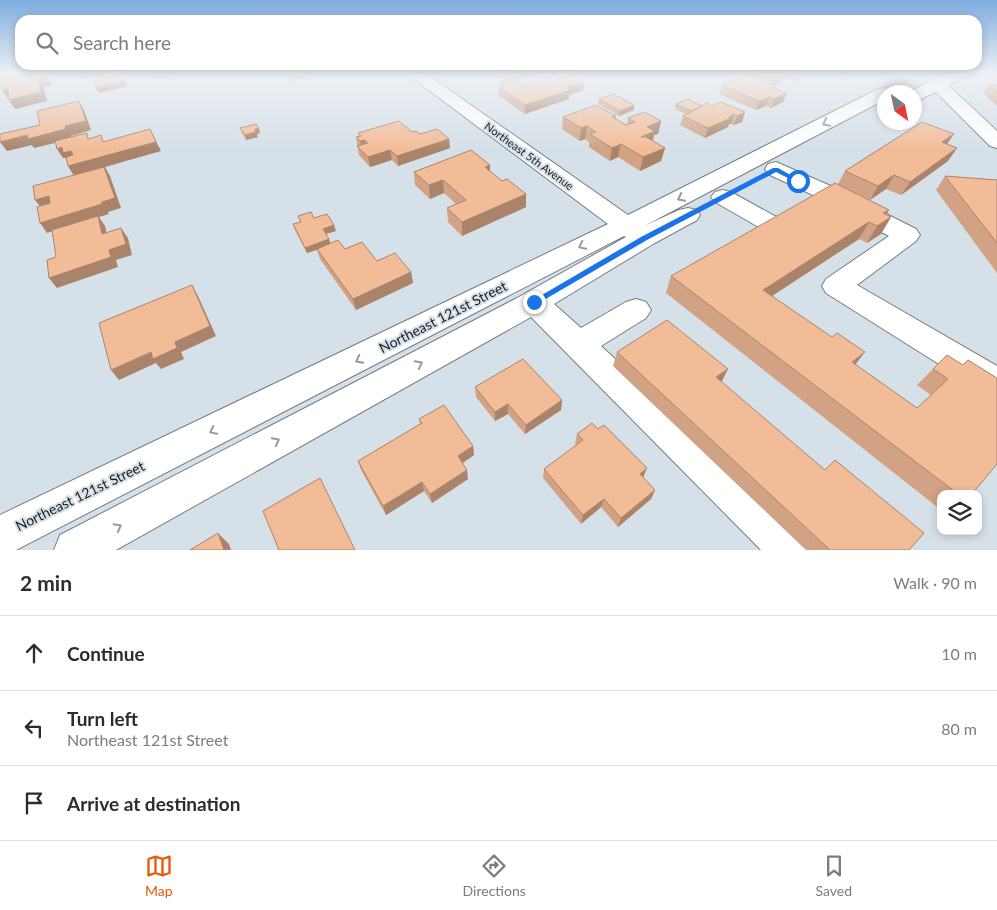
<!DOCTYPE html>
<html lang="en">
<head>
<meta charset="utf-8">
<style>
	:root { --surface:#fff; --page:#f2f2f3; --text:#2b2b33; --muted:#7c7c81; --line:#e1e1e2; --accent:#ea580c }
	body { margin:0; font-family:Lato,sans-serif; background:var(--page); color:var(--text) }
	.controls { position:absolute; right:15px; bottom:15px; display:grid; overflow:hidden; border-radius:10px; box-shadow:0 2px 8px #0003 }
	.controls button { width:45px; height:45px; display:grid; place-items:center; padding:0; border:0; border-bottom:1px solid var(--line); background:var(--surface); color:var(--text); font:25px sans-serif }
	.compass { position:absolute; left:877px; top:85px; width:45px; height:45px; border-radius:50%; background:var(--surface); box-shadow:0 2px 8px #0003; rotate:147deg }
	.stop { position:absolute; width:15px; height:15px; margin:-11px; border:4px solid #1a73e8; border-radius:50%; background:#fff }
	.stop.end { background:#1a73e8; border-color:#fff; box-shadow:0 1px 5px #0008 }
	.list { margin:0; padding:0; list-style:none }
	h2 { display:flex; justify-content:space-between; align-items:center; height:65px; margin:0; padding:0 20px; font-size:21px }
	h2 small { font-size:16px; font-weight:400; color:var(--muted) }
	.list li { display:grid; grid-template-columns:32px 1fr auto; gap:15px; align-items:center; box-sizing:border-box; height:75px; padding:0 20px; border-top:1px solid var(--line) }
	.list b { display:block; font-size:19px; white-space:nowrap }
	.list p { margin:0; font-size:16px; white-space:nowrap; color:var(--muted) }
	.list em { font-size:16px; font-style:normal; color:var(--muted) }
	.icon { flex:none; width:28px; height:28px; fill:none; stroke:currentColor; stroke-width:2; stroke-linecap:round; stroke-linejoin:round }
	.map { position:relative; flex:none; width:997px; height:550px; overflow:hidden }
	.search { position:absolute; background:var(--surface); box-shadow:0 2px 8px #0003; left:15px; right:15px; top:15px; height:55px; display:flex; align-items:center; gap:12px; box-sizing:border-box; padding:0 18px; border-radius:15px; color:var(--muted); font-size:19px }
	.sheet { height:290px; background:var(--surface) }
	nav { display:flex; justify-content:space-around; align-items:center; box-sizing:border-box; height:70px; border-top:1px solid var(--line); background:var(--surface); font-size:14px; color:var(--muted) }
	nav a { display:grid; justify-items:center; gap:2px }
	nav .on { color:var(--accent) }
	.map>svg:first-child { display:block }
</style>
</head>
<body>
<div class="map">
<svg width="997" height="550" viewBox="0 0 997 550">
	<rect width="100%" height="100%" fill="#d6e0e8"/>
	<g fill="none" stroke-linecap="round" stroke-linejoin="round">
		<defs>
			<path id="minor" d="M406,73H425L628,215L878,89L884,88L890,89L893,92H884V100L644,226L679,210L688,208L697,210L700,215L697,220L653,244L554,304L581,328L626,302L636,299L646,302L651,310L646,318L601,346L806,535L812,550H761L531,317L116,550H54L60,535L517,298L626,237L624,236L16,550H0V515L608,224Z
				M945,73H966L964,77L948,85L997,131V148L990,146L936,92L914,102V92H909Z
				M776,162L833,187L916,229L920,235L916,241L857,285L997,366V397L985,393L826,293L822,286L826,279L889,236L817,197L768,174L765,169L768,164Z
				M723,190L731,192L780,219L783,224L780,229L771,232L762,229L715,202L711,197L715,192Z"/>
		</defs>
		<use href="#minor" stroke="#757e85" stroke-width="2"/>
		<use href="#minor" fill="#fff" fill-rule="evenodd"/>
	</g>
	<path fill="#d1a283" d="M284,73H319L291,81Z
		M500,73H532V74L515,82L521,86L553,81L584,82L583,90L569,95V99L525,114L499,96V88L500,87L501,84L504,83L500,81Z
		M743,73H806L805,77L795,81L787,78L774,86L775,88L787,93L783,102L771,108L766,106L756,110L719,94L722,85L745,76L742,75Z
		M824,73H849L838,78Z
		M989,85H997V106L983,93Z
		M599,99L634,110L619,116L598,104Z
		M676,104L712,106L745,112L742,122L734,125L731,124H729L728,127L705,138L680,125L683,116L686,114L675,109Z
		M616,116V120L626,125H627L628,118L661,121L658,134L654,135L653,141L665,148L661,161L640,171L618,157L610,161L589,147V142L585,139L580,141L562,129L563,117Z
		M240,128L260,133L257,134L258,137L246,140L242,133Z
		M412,132L420,134L450,148L398,166L392,160L370,167L359,155L356,137L359,136L358,133Z
		M954,134L947,144L948,161L901,195L886,189L870,200L843,187L889,210L886,214L891,217L881,234L867,243L859,239L772,296L855,365L917,408L931,395L917,385L947,355L972,494H941V510L666,293L671,276L838,184L845,171Z
		M490,165V171L526,207L462,236L448,222L447,208L456,204L444,193L430,199L415,185L414,172Z
		M945,176L997,180V273L936,190Z
		M298,216L314,218L336,231L326,234L330,243L377,261L411,272L413,283L356,310L320,259L317,250L307,253L295,230L293,224L300,222Z
		M617,352L721,382L909,550H806L613,366Z
		M475,387L562,400L561,410L525,434L508,414L495,421L476,397Z
		M419,419L473,446L474,455L463,463L468,479L432,503L424,491L386,515L361,470L358,461L420,424Z
		M577,434L643,478L655,490L651,499L618,527L601,507L581,524L543,478L544,469L577,445L575,444Z"/>
	<path fill="#aa846a" d="M46,73H47L50,79L52,85L44,87L47,101L15,109L9,100Z
		M83,73H101L103,77L94,79L93,76L80,79L78,74Z
		M159,73H181L154,79L152,75Z
		M289,73H319L291,81Z
		M516,73H532V74L509,85V76Z
		M784,73H789L787,78L771,87L775,78Z
		M798,73H806L805,77L795,81Z
		M840,73H849L838,78Z
		M125,81L128,86L99,93L96,88Z
		M584,82L583,90L569,95V99L525,114V105L566,87Z
		M8,89V99L2,90Z
		M787,93L783,102L771,108L774,99Z
		M769,97L766,106L756,110L759,101Z
		M79,101L84,110L91,130L71,136V139L34,148L32,145L7,151L0,142L65,126Z
		M634,105V110L619,116L620,111Z
		M745,112L742,122L734,125L737,116Z
		M734,114L731,124H729L728,127L705,138L708,128Z
		M661,121L658,134L654,135L652,144L641,137L647,127Z
		M587,126L585,139L580,141L581,128Z
		M259,128L260,133L257,134L258,137L246,140L245,135L255,129Z
		M150,129L161,151L105,167L110,176L121,208L108,212L109,214L99,217L105,226L109,244L102,234L98,217L47,233L40,223L74,176L68,166Z
		M954,134L945,147L942,142Z
		M449,139L450,148L398,166L397,156Z
		M365,140L367,150L362,151L360,141Z
		M621,144L618,157L610,161L612,148Z
		M62,147L71,151L77,161L66,158H63L57,149Z
		M665,148L661,161L640,171L643,157Z
		M957,148L948,161L901,195L910,182Z
		M390,150L392,160L370,167L368,157Z
		M490,165V178L485,167Z
		M894,175L886,189L870,200L878,186Z
		M443,180L444,193L430,199L429,185Z
		M526,194V207L462,236V222Z
		M49,196L56,206L43,210L35,200Z
		M889,210L880,224L891,217L881,234L867,243L877,226L883,213Z
		M869,222L859,239L755,307L763,290Z
		M334,225L336,231L325,234L323,229Z
		M121,228L128,238L132,255L116,260L118,267L57,288L49,278L109,250Z
		M329,239L331,245L307,253L305,248Z
		M411,272L413,283L356,310L353,299Z
		M192,285L198,296L216,336L181,352L184,359L161,369L156,363L119,380L111,370L175,342Z
		M865,352L852,369V362Z
		M728,369L721,383L716,377Z
		M562,400L561,410L525,434L526,425Z
		M508,404V414L495,421V412Z
		M473,446L474,455L459,465L458,456Z
		M647,468L643,478L640,474Z
		M467,470L468,479L432,503L430,494Z
		M422,482L424,491L386,515L383,506Z
		M655,490L651,499L618,527L621,518Z
		M604,499L601,507L581,524L583,515Z
		M218,533L229,544L231,550H224Z"/>
	<path fill="#f3bc98" stroke="#aa846a" d="M1,73H46L47,76L38,78L41,92L9,100L8,89L2,90Z
		M502,73H516L509,76Z
		M762,73H784L775,78Z
		M122,75L125,81L96,88L93,82Z
		M572,75L584,82L566,87L570,90L525,105L499,88L504,86L501,84L512,80L521,86L548,78L553,81Z
		M746,75L768,81L766,83L776,87L773,88L787,93L774,99L769,97L759,101L722,85Z
		M989,85H997V92Z
		M613,94L634,105L620,111L599,99Z
		M688,99L702,106L691,111L676,104Z
		M79,101L86,121L65,126L66,129L28,139L27,135L0,142V134L40,125L37,111Z
		M721,102L745,112L737,116L734,114L729,117L731,118L708,128L683,116L707,103L712,106Z
		M596,105L616,116L612,117L626,125L635,122L628,118L644,112L661,121L647,127L655,131L641,137H646L665,148L643,157L621,144L612,148L590,134L596,132L587,126L581,128L563,117Z
		M399,121L412,132L416,131L420,134L437,129L449,139L397,156L390,150L368,157L357,146L368,143L365,140L360,141L356,137L361,136L358,133Z
		M922,122L954,134L942,142L957,148L910,182L894,175L878,186L845,171Z
		M256,124L259,128L255,129L256,132L245,135L240,128Z
		M150,129L156,142L68,166L66,157L73,155L71,151L63,153L62,147L57,149L55,141L87,133L88,139L101,135L103,142Z
		M471,150L490,165L485,167L502,181L507,179L526,194L462,222L447,208L466,200L443,180L429,185L414,172Z
		M104,167L115,198L102,202V204L40,223L37,207L50,203L49,196L35,200L33,186Z
		M945,176L997,180V243Z
		M835,183L889,210L883,213L891,217L877,226L869,222L763,290L832,337L837,333L865,352L852,362L917,408L948,379L933,369L947,355L963,365L968,360L997,378V464L972,494H958L671,276Z
		M311,212L314,218L327,214L334,225L323,229L329,239L305,248L293,224L301,222L298,216Z
		M98,216L102,234L121,228L126,244L109,250L111,257L49,278L47,260L56,257L52,230Z
		M338,240L345,249L362,242L377,261L395,253L411,272L353,299L317,249Z
		M192,285L210,326L175,342L177,348L153,359L151,352L111,370L99,323Z
		M667,320L728,369L716,377L825,470L835,460L924,533L909,550H830L617,352Z
		M523,359L562,400L526,425L508,404L495,412L475,387Z
		M444,405L473,446L458,456L467,470L430,494L422,482L383,506L358,461L422,423L419,419Z
		M592,423L598,429L604,425L647,468L640,474L655,490L621,518L604,499L583,515L544,469L583,440L577,434Z
		M320,478L355,550H279L263,511Z
		M218,533L224,550H190Z"/>
	<defs><path id="oneway-chevron" d="M-2-3.5L2.5 0L-2 3.5" fill="none" stroke-width="1.6" stroke-linecap="round" stroke-linejoin="round" transform="scale(1.25)"/></defs>
	<g stroke="#98999b">
		<use href="#oneway-chevron" transform="translate(826 123) rotate(153)"/>
		<use href="#oneway-chevron" transform="translate(681 198) rotate(153)"/>
		<use href="#oneway-chevron" transform="translate(582 246) rotate(154)"/>
		<use href="#oneway-chevron" transform="translate(359 360) rotate(153)"/>
		<use href="#oneway-chevron" transform="translate(419 364) rotate(-28)"/>
		<use href="#oneway-chevron" transform="translate(213 431) rotate(154)"/>
		<use href="#oneway-chevron" transform="translate(276 441) rotate(-28)"/>
		<use href="#oneway-chevron" transform="translate(118 527) rotate(-28)"/>
	</g>
	<linearGradient id="sky" x2="0" y2="1"><stop stop-color="#7facdf"/><stop offset="0.49" stop-color="#edf1f5"/><stop offset="1" stop-color="#edf1f5" stop-opacity="0"/></linearGradient>
	<rect width="997" height="150" fill="url(#sky)"/>
	<path fill="#1a73e8" d="M773,168H778L801,181L796,182L776,172L647,240L537,304L534,305L530,302L641,237Z"/>
	<g text-anchor="middle" stroke-width="4" stroke-linejoin="round" paint-order="stroke">
		<g font-size="11" fill="#1a1d20" stroke="#d6e0e8">
			<text transform="translate(529 156) rotate(36)" y="4">Northeast 5th Avenue</text>
		</g>
		<g font-size="14" fill="#1a1d20" stroke="#d6e0e8">
			<text transform="translate(443 317) rotate(-27)" y="5">Northeast 121st Street</text>
			<text transform="translate(80 496) rotate(-26)" y="5">Northeast 121st Street</text>
		</g>
	</g>
</svg>
<div class="controls">
<button><svg class="icon" aria-label="layers" viewBox="0 0 24 24"><path d="M12 4l9 5-9 5-9-5zM3 14l9 5 9-5"/></svg></button>
</div>
<svg class="compass" viewBox="-18 -18 36 36"><path d="M0-13l5 13h-10z" fill="#e53935"/><path d="M0 13l5-13h-10z" fill="#7c7c81"/></svg>
<div class="stop" style="left:798px;top:181px"></div>
<div class="stop end" style="left:534px;top:302px"></div>
<div class="search"><svg class="icon" aria-label="search" viewBox="0 0 24 24"><circle cx="10" cy="10" r="6"/><path d="M15 15l6 6"/></svg>Search here</div>
</div>
<section class="sheet">
<h2>2 min<small>Walk · 90 m</small></h2>
<ul class="list">
<li><svg class="icon" aria-label="ahead" viewBox="0 0 24 24"><path d="M12 20V5M6 11l6-6 6 6"/></svg><div><b>Continue</b></div><em>10 m</em></li>
<li><svg class="icon" aria-label="left" viewBox="0 0 24 24"><path d="M17 20v-9H6M10 6l-5 5 5 5"/></svg><div><b>Turn left</b><p>Northeast 121st Street</p></div><em>80 m</em></li>
<li><svg class="icon" aria-label="arrive" viewBox="0 0 24 24"><path d="M6 21V4h12l-3 4 3 4H6"/></svg><div><b>Arrive at destination</b></div></li>
</ul>
</section>
<nav>
<a class="on"><svg class="icon" aria-label="map" viewBox="0 0 24 24"><path d="M3 6l6-2 6 2 6-2v14l-6 2-6-2-6 2zM9 4v14M15 6v14"/></svg>Map</a>
<a><svg class="icon" aria-label="directions" viewBox="0 0 24 24"><path d="M12 3l9 9-9 9-9-9zM9 14v-3h6M13 9l2 2-2 2"/></svg>Directions</a>
<a><svg class="icon" aria-label="saved" viewBox="0 0 24 24"><path d="M7 4h10v16l-5-4-5 4z"/></svg>Saved</a>
</nav>
</body>
</html>
